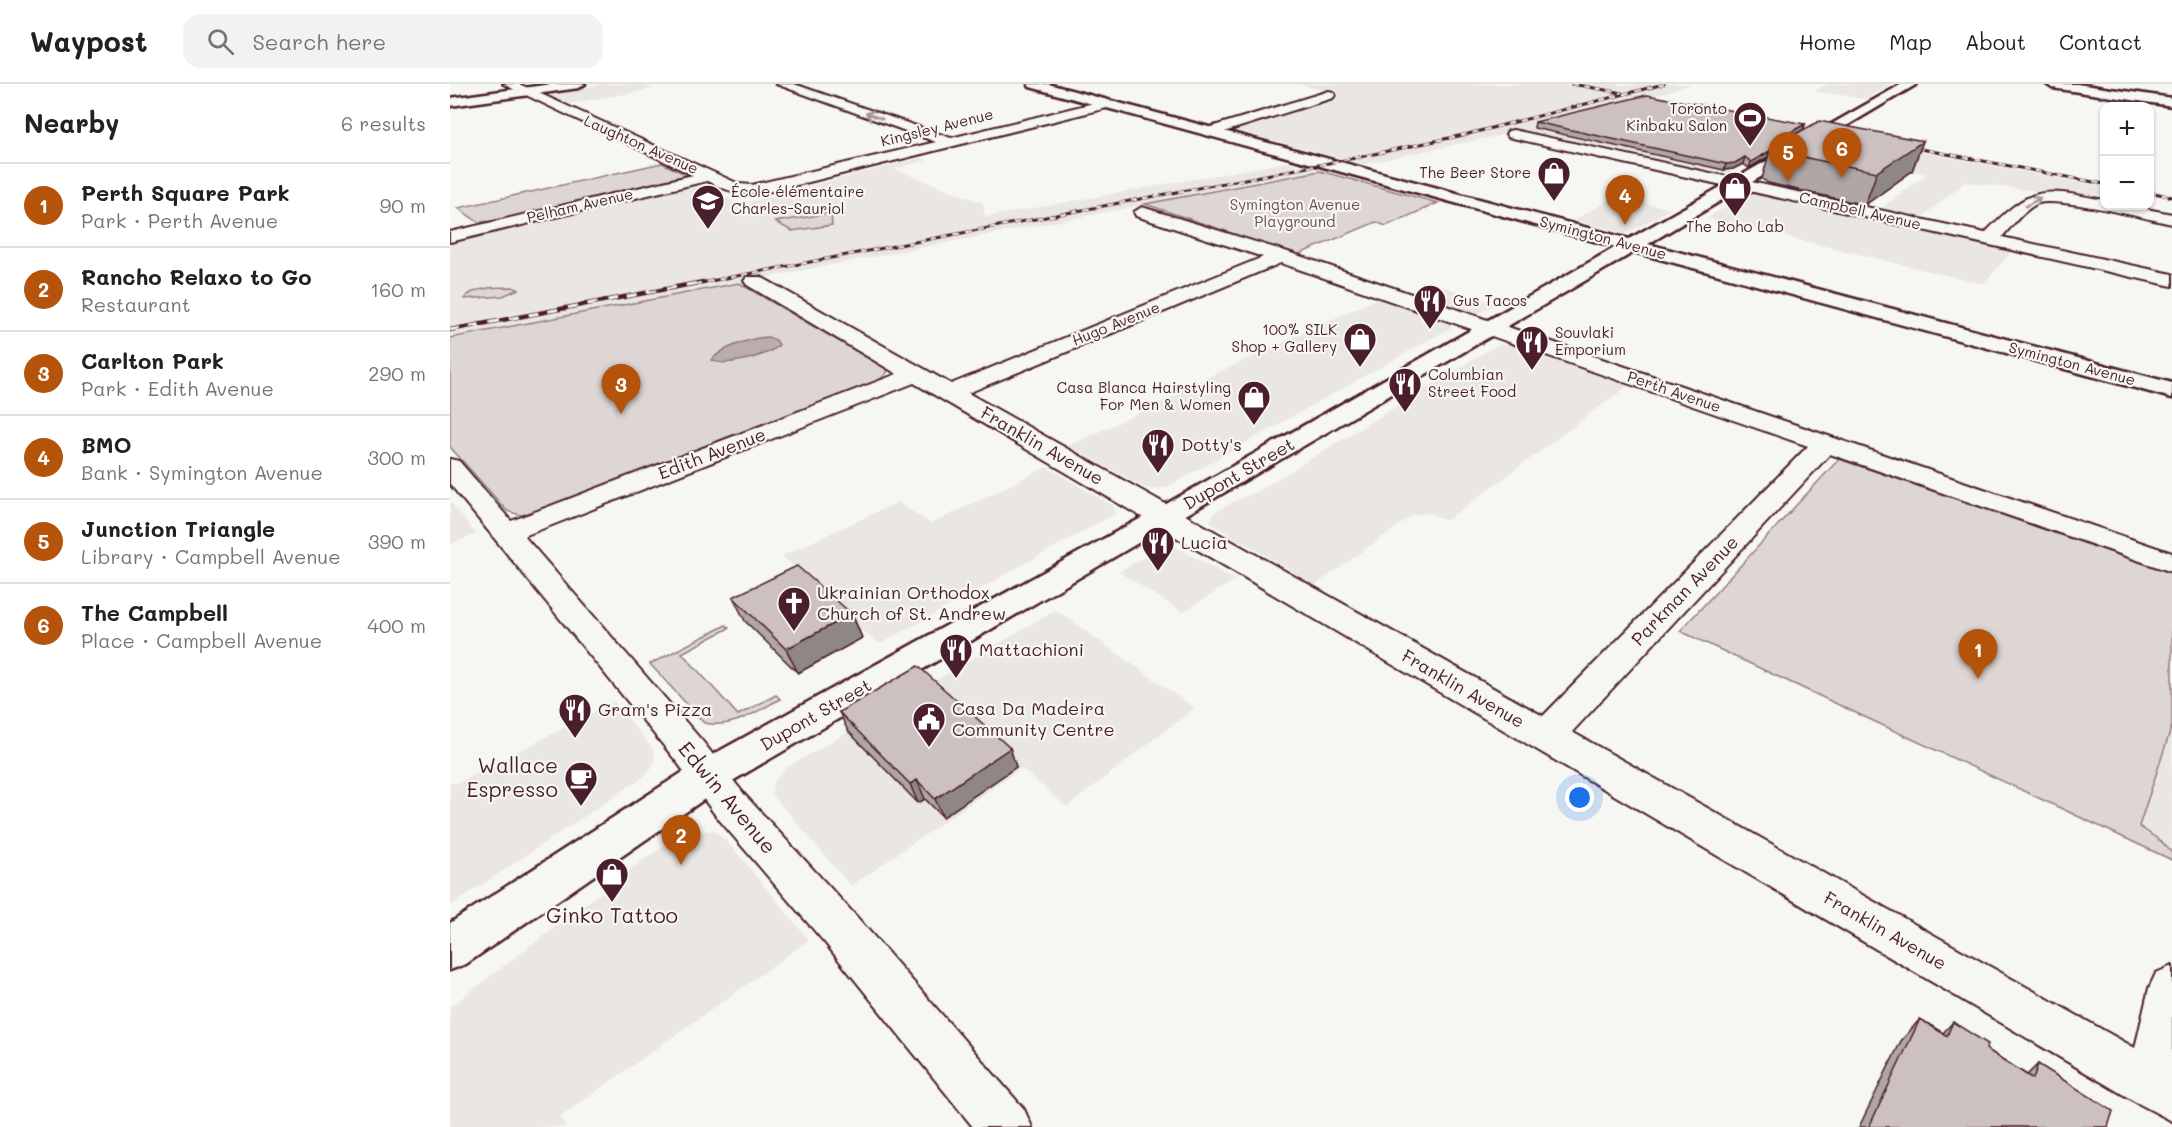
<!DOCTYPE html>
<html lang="en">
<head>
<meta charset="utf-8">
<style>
	:root { --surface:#fff; --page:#f2f2f2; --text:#202124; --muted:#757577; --line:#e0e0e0; --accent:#b45309 }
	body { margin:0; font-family:Mali,sans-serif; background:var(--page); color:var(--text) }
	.controls { position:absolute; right:18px; top:18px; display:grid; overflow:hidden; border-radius:12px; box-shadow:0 2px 4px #0004 }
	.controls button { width:54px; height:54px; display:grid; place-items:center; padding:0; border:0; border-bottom:2px solid var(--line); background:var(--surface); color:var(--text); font:30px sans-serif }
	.you { position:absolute; left:1130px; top:714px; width:21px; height:21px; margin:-15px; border:4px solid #fff; border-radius:50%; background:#1a73e8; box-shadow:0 0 0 9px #1a73e833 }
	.badge { display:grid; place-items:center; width:39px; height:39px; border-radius:50%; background:var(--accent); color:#fff; font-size:20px; font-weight:700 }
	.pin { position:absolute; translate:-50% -50px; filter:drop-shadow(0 2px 3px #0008) }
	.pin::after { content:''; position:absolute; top:32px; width:21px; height:18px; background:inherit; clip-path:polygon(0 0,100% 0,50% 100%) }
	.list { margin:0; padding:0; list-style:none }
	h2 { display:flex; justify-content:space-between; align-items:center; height:78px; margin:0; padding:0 24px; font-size:26px }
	h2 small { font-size:20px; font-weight:400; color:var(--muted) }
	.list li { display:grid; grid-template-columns:39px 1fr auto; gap:18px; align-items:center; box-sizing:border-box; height:84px; padding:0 24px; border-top:2px solid var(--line) }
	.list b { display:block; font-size:22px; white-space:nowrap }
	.list p { margin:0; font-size:20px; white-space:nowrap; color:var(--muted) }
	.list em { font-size:20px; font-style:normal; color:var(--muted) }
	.icon { flex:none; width:33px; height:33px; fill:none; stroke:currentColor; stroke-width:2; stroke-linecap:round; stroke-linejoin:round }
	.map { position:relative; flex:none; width:1722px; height:1043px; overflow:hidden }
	header { display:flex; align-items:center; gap:36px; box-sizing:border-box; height:84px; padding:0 30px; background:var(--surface); border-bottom:2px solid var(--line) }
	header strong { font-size:28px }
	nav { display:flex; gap:33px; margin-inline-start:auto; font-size:21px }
	.search { width:420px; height:54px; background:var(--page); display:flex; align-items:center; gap:15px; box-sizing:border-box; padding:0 21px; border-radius:18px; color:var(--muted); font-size:22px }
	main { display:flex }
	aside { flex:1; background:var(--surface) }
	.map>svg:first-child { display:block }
</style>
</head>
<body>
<header>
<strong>Waypost</strong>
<div class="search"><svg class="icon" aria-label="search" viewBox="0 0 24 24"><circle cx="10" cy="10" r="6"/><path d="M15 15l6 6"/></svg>Search here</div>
<nav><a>Home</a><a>Map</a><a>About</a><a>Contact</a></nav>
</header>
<main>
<aside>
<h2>Nearby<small>6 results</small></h2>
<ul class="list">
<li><span class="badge">1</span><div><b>Perth Square Park</b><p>Park · Perth Avenue</p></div><em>90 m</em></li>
<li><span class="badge">2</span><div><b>Rancho Relaxo to Go</b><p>Restaurant</p></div><em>160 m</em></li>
<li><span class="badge">3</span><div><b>Carlton Park</b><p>Park · Edith Avenue</p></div><em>290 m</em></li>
<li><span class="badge">4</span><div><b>BMO</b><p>Bank · Symington Avenue</p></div><em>300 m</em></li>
<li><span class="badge">5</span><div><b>Junction Triangle</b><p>Library · Campbell Avenue</p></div><em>390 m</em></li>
<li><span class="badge">6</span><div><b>The Campbell</b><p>Place · Campbell Avenue</p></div><em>400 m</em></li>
</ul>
</aside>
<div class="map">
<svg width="1722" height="1043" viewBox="0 0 1722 1043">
	<rect width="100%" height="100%" fill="#f6f6f2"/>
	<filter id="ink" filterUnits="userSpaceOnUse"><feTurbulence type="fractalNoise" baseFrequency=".0167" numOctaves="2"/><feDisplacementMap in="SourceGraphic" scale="12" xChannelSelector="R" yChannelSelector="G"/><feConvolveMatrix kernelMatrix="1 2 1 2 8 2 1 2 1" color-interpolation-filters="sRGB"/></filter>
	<g filter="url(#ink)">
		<path fill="#e9e6e3" d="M154,0H191L203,5L117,20L97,10Z
			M846,0H1165L1178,2L1186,0H1241L1194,15L1357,45L1273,92L1066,48L913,80L787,47L888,12L886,9Z
			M1378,0H1441L1416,15L1364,7Z
			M1403,55L1654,103V112L1592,108L1515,98L1468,136L1428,127L1477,90L1378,70Z
			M470,74L478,76L444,85L533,119L535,133L837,78L870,87L0,254V159L238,102L257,103L290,120Z
			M1298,108L1309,109L1563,166L1533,200L1258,134Z
			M1167,112L1221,125L1175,150L1124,136Z
			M979,198L1046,220L1029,229H1022L958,209Z
			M929,214L998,238L1002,243L717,403L706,405L693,403L619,362L719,315L756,294Z
			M1061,260L1179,301L996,437L980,429L963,431L865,501L762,440L760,436L764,429L785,417L808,407L1047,261Z
			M597,383L663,422L666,429L430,560L355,502L361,496L332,472L448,418L481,440Z
			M0,418L26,450L0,460Z
			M724,462L785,496L733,528L669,488L706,466Z
			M606,526L744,624L617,723L571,684L401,802L322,710L324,698L338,683Z
			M164,618L203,665L205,676L201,685L193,693L0,822V699H8Z
			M1722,642V769L1712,758L1689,742Z
			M264,746L281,762L359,856L110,1033L115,1043H0V923L195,775L232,750Z"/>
		<path fill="#ddd6d5" stroke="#947a80" stroke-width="1.5" d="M212,79L237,91L47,137L28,138L8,124Z
			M870,87L988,119L936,142L926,138L847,171L695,120Z
			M381,129L382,141L342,147L325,138Z
			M289,199L437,285V289L427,298L79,430L70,431L57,427L0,363V254Z
			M62,203L68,205L53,212L14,215C22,203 48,203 62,203Z
			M1389,375L1722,489V642L1689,742L1712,758L1722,769V776L1230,547Z
			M276,541L279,544L232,569L288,631L326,611L330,615C306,628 283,645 254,639L200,580Z"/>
		<path fill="#bbadae" stroke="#8e747a" stroke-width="1.5" d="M318,253L326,256L329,261C320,271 274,284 262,276C270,264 304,253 318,253Z"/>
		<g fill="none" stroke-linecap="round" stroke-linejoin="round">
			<defs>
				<path id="street" d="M53,0H69L289,100L302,101L486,58L326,0H344L501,54L656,16L662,20L661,23L327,106C296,112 285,111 257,97L0,158V148L243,91Z
					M879,7L883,8L885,11L883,14L764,51H754L752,48L754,45Z
					M1063,46L1535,149C1581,101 1591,104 1654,116V122H1681L1722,130V140C1698,135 1609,113 1589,119C1575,124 1562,142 1552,153L1722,190V202L1058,53L1056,50L1058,47Z
					M692,123L838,168L1722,469V488L1380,370L1122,648L1685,964L1699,904L1706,889L1722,882V1037L1684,1017L464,299L74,452L253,658L294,710L406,832L574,1025L582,1043H523L376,860L266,732L227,678L0,400V375L9,377L61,437L447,290L297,201L294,197L297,193H311L501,300L813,173L686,132L684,128ZM831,179L1358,362L1093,632L518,309Z"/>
				<path id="secondary" d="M102,0H135L129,4L0,22V14Z
					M578,0H598L1179,155L1452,0H1467L1198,160L1722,299V314L1184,168L272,703L16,880L0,886V839L244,681L704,427L1166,163L580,3Z
					M1596,0H1627L1722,14V22L1602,4Z"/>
			</defs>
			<use href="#street" stroke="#4a1f2b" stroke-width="4"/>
			<use href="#secondary" stroke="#4a1f2b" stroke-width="5"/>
			<use href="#street" fill="#f6f6f2" fill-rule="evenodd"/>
			<use href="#secondary" fill="#f6f6f2" fill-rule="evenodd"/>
			<defs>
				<path id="rail-far1" d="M1122,0L1172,9
					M1455,62L1654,100
					M1700,108L1722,113
					M245,200L905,74L1018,50L1214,0"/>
				<path id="rail" d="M0,246L253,198"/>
			</defs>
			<use href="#rail-far1" stroke="#4a1f2b" stroke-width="3"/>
			<use href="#rail" stroke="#4a1f2b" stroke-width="4.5"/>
			<use href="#rail-far1" stroke="#f6f6f2" stroke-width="2" stroke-dasharray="6" stroke-linecap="butt"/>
			<use href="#rail" stroke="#f6f6f2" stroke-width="3" stroke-dasharray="10" stroke-linecap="butt"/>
		</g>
		<path fill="#afa6a5" stroke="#4a1f2b" stroke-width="1.5" d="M1085,38L1355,40L1354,46L1473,57L1462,87L1415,121L1318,99L1312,95L1318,73L1299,84L1293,80L1283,85L1274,86L1084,44Z
			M283,513L402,530L412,554L348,589L295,537Z
			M389,628L560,664L566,683L493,733L475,715L468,719L398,647Z
			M1470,935L1493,949L1503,938L1536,965L1577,991L1588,980L1658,1043H1409L1451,957Z"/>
		<path fill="#8f8786" stroke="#4a1f2b" stroke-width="1.5" d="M1355,40L1353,46L1328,60L1330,54Z
			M1473,57L1462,87L1415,121L1427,88Z
			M1320,67L1318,73L1299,84L1301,78Z
			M1295,73L1293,80L1283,85L1274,86L1276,80Z
			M402,530L412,554L348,589L336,565Z
			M560,664L566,683L493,733L485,715Z
			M467,696L475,715L468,719L460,700Z"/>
		<path fill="#ccc1c0" stroke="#4a1f2b" stroke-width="1.5" d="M1197,11L1355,40L1330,54L1336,55L1321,64L1320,67L1301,78L1295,73L1285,79L1276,80L1085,38Z
			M1369,37L1473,57L1427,88L1327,68L1321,64Z
			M347,482L402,530L336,565L283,513Z
			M468,582L560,664L485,715L467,696L460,700L389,628Z
			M1470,935L1497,952L1503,938L1538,960L1536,965L1583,995L1588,980L1663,1027L1658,1043H1419Z"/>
		<defs><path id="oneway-shaft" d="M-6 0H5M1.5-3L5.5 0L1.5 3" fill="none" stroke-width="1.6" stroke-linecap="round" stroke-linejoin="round" transform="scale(1.5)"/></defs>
		<g stroke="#a99598">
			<use href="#oneway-shaft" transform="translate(424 32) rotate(-161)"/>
			<use href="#oneway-shaft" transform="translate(1583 118) rotate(-29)"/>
		</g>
	</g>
	<defs>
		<symbol id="stadium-pin" viewBox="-11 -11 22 30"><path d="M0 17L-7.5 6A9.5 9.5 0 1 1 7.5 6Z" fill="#4a1f2b" stroke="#f6f6f2"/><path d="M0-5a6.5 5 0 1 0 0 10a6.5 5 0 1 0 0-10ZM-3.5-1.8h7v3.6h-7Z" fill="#fff"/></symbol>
		<symbol id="shop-pin" viewBox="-11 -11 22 30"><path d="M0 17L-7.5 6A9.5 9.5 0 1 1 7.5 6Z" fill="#4a1f2b" stroke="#f6f6f2"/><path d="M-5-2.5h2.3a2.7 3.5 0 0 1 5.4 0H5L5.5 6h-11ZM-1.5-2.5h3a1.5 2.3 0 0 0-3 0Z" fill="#fff"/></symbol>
		<symbol id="school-pin" viewBox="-11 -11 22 30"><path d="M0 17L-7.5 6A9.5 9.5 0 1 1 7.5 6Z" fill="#4a1f2b" stroke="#f6f6f2"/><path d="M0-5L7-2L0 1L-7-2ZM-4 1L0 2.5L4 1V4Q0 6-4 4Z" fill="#fff"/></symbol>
		<symbol id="restaurant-pin" viewBox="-11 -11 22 30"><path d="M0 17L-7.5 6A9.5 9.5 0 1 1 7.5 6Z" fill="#4a1f2b" stroke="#f6f6f2"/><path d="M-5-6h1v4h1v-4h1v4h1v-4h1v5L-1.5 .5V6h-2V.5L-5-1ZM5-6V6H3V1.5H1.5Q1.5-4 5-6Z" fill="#fff"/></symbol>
		<symbol id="church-pin" viewBox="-11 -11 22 30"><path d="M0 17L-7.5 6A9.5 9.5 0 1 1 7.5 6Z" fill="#4a1f2b" stroke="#f6f6f2"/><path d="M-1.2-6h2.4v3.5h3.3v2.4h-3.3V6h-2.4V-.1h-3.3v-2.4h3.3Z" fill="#fff"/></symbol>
		<symbol id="civic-pin" viewBox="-11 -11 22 30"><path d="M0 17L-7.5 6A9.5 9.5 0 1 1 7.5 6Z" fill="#4a1f2b" stroke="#f6f6f2"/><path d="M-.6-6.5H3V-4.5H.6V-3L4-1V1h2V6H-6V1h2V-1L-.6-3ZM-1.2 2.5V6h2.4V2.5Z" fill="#fff"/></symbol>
		<symbol id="cafe-pin" viewBox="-11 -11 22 30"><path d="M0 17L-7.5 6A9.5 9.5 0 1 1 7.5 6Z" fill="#4a1f2b" stroke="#f6f6f2"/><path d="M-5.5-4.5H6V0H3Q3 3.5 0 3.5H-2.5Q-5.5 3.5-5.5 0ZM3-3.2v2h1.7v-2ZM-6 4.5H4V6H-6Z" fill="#fff"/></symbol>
	</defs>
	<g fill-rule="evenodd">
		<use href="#stadium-pin" x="1281" y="15" width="38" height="52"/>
		<use href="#shop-pin" x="1085" y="70" width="38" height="52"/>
		<use href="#shop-pin" x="1266" y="85" width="38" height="52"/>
		<use href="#school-pin" x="239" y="98" width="38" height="52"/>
		<use href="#restaurant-pin" x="961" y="198" width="38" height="52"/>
		<use href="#shop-pin" x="891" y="236" width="38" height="52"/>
		<use href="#restaurant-pin" x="1063" y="239" width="38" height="52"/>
		<use href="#restaurant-pin" x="936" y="281" width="38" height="52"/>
		<use href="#shop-pin" x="785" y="294" width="38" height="52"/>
		<use href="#restaurant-pin" x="689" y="342" width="38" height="52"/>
		<use href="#restaurant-pin" x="689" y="440" width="38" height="52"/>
		<use href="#church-pin" x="325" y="500" width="38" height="52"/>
		<use href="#restaurant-pin" x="487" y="547" width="38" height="52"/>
		<use href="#restaurant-pin" x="106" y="607" width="38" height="52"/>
		<use href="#civic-pin" x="460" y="616" width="38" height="52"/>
		<use href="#cafe-pin" x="112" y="675" width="38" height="52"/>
		<use href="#shop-pin" x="143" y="771" width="38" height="52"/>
	</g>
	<g text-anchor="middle" stroke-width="4.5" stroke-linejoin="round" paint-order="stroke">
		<g font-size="15" fill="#4a1f2b" stroke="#f6f6f2" text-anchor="end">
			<text x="1277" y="30">Toronto<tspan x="1277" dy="17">Kinbaku Salon</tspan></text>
			<text x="1081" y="94">The Beer Store</text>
			<text x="281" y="113" text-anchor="start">École élémentaire<tspan x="281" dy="17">Charles-Sauriol</tspan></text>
			<text x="1285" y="148" text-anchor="middle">The Boho Lab</text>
			<text x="1003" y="222" text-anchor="start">Gus Tacos</text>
			<text x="887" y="251">100% SILK<tspan x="887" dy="17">Shop + Gallery</tspan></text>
			<text x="1105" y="254" text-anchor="start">Souvlaki<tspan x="1105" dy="17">Emporium</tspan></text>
			<text x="978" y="296" text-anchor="start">Columbian<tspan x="978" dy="17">Street Food</tspan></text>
			<text x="781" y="309">Casa Blanca Hairstyling<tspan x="781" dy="17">For Men &amp; Women</tspan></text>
		</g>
		<g font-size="15" fill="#4a1f2b" stroke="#f6f6f2">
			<text transform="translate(487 44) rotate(-14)" y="5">Kingsley Avenue</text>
			<text transform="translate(191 61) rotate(24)" y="5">Laughton Avenue</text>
			<text transform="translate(130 122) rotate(-13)" y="5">Pelham Avenue</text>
			<text transform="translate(1410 127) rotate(13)" y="5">Campbell Avenue</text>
			<text transform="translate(1153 154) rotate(15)" y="5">Symington Avenue</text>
			<text transform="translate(666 240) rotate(-22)" y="5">Hugo Avenue</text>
			<text transform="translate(1622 280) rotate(15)" y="5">Symington Avenue</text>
			<text transform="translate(1224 308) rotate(19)" y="5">Perth Avenue</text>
		</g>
		<g font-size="15" fill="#6f4d56" stroke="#f6f6f2">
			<text x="845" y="126">Symington Avenue<tspan x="845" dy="17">Playground</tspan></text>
		</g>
		<g font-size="18" fill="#4a1f2b" stroke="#f6f6f2" text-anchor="start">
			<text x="731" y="367">Dotty's</text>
			<text x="731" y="465">Lucia</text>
			<text x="367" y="515">Ukrainian Orthodox<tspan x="367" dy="21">Church of St. Andrew</tspan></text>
			<text x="529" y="572">Mattachioni</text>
			<text x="502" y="631">Casa Da Madeira<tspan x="502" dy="21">Community Centre</tspan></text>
			<text x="148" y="632">Gram's Pizza</text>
		</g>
		<g font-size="18" fill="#4a1f2b" stroke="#f6f6f2">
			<text transform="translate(592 362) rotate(30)" y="6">Franklin Avenue</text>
			<text transform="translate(262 370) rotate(-21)" y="6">Edith Avenue</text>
			<text transform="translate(789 390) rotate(-30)" y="6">Dupont Street</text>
			<text transform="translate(1235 507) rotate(-46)" y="6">Parkman Avenue</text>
			<text transform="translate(1013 605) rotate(30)" y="6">Franklin Avenue</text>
			<text transform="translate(366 631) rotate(-30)" y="6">Dupont Street</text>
			<text transform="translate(1435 847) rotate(30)" y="6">Franklin Avenue</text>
		</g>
		<g font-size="21" fill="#4a1f2b" stroke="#f6f6f2" text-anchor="end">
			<text x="108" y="689">Wallace<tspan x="108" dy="24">Espresso</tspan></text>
			<text x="162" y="839" text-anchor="middle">Ginko Tattoo</text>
		</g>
		<g font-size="21" fill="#4a1f2b" stroke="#f6f6f2">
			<text transform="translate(277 714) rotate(50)" y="7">Edwin Avenue</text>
		</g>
	</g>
</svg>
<div class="controls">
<button>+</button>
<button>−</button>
</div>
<div class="you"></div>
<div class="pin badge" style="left:1528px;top:595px">1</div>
<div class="pin badge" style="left:231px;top:781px">2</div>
<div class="pin badge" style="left:171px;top:330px">3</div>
<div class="pin badge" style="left:1175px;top:141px">4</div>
<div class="pin badge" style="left:1338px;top:98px">5</div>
<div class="pin badge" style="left:1392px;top:94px">6</div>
</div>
</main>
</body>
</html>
